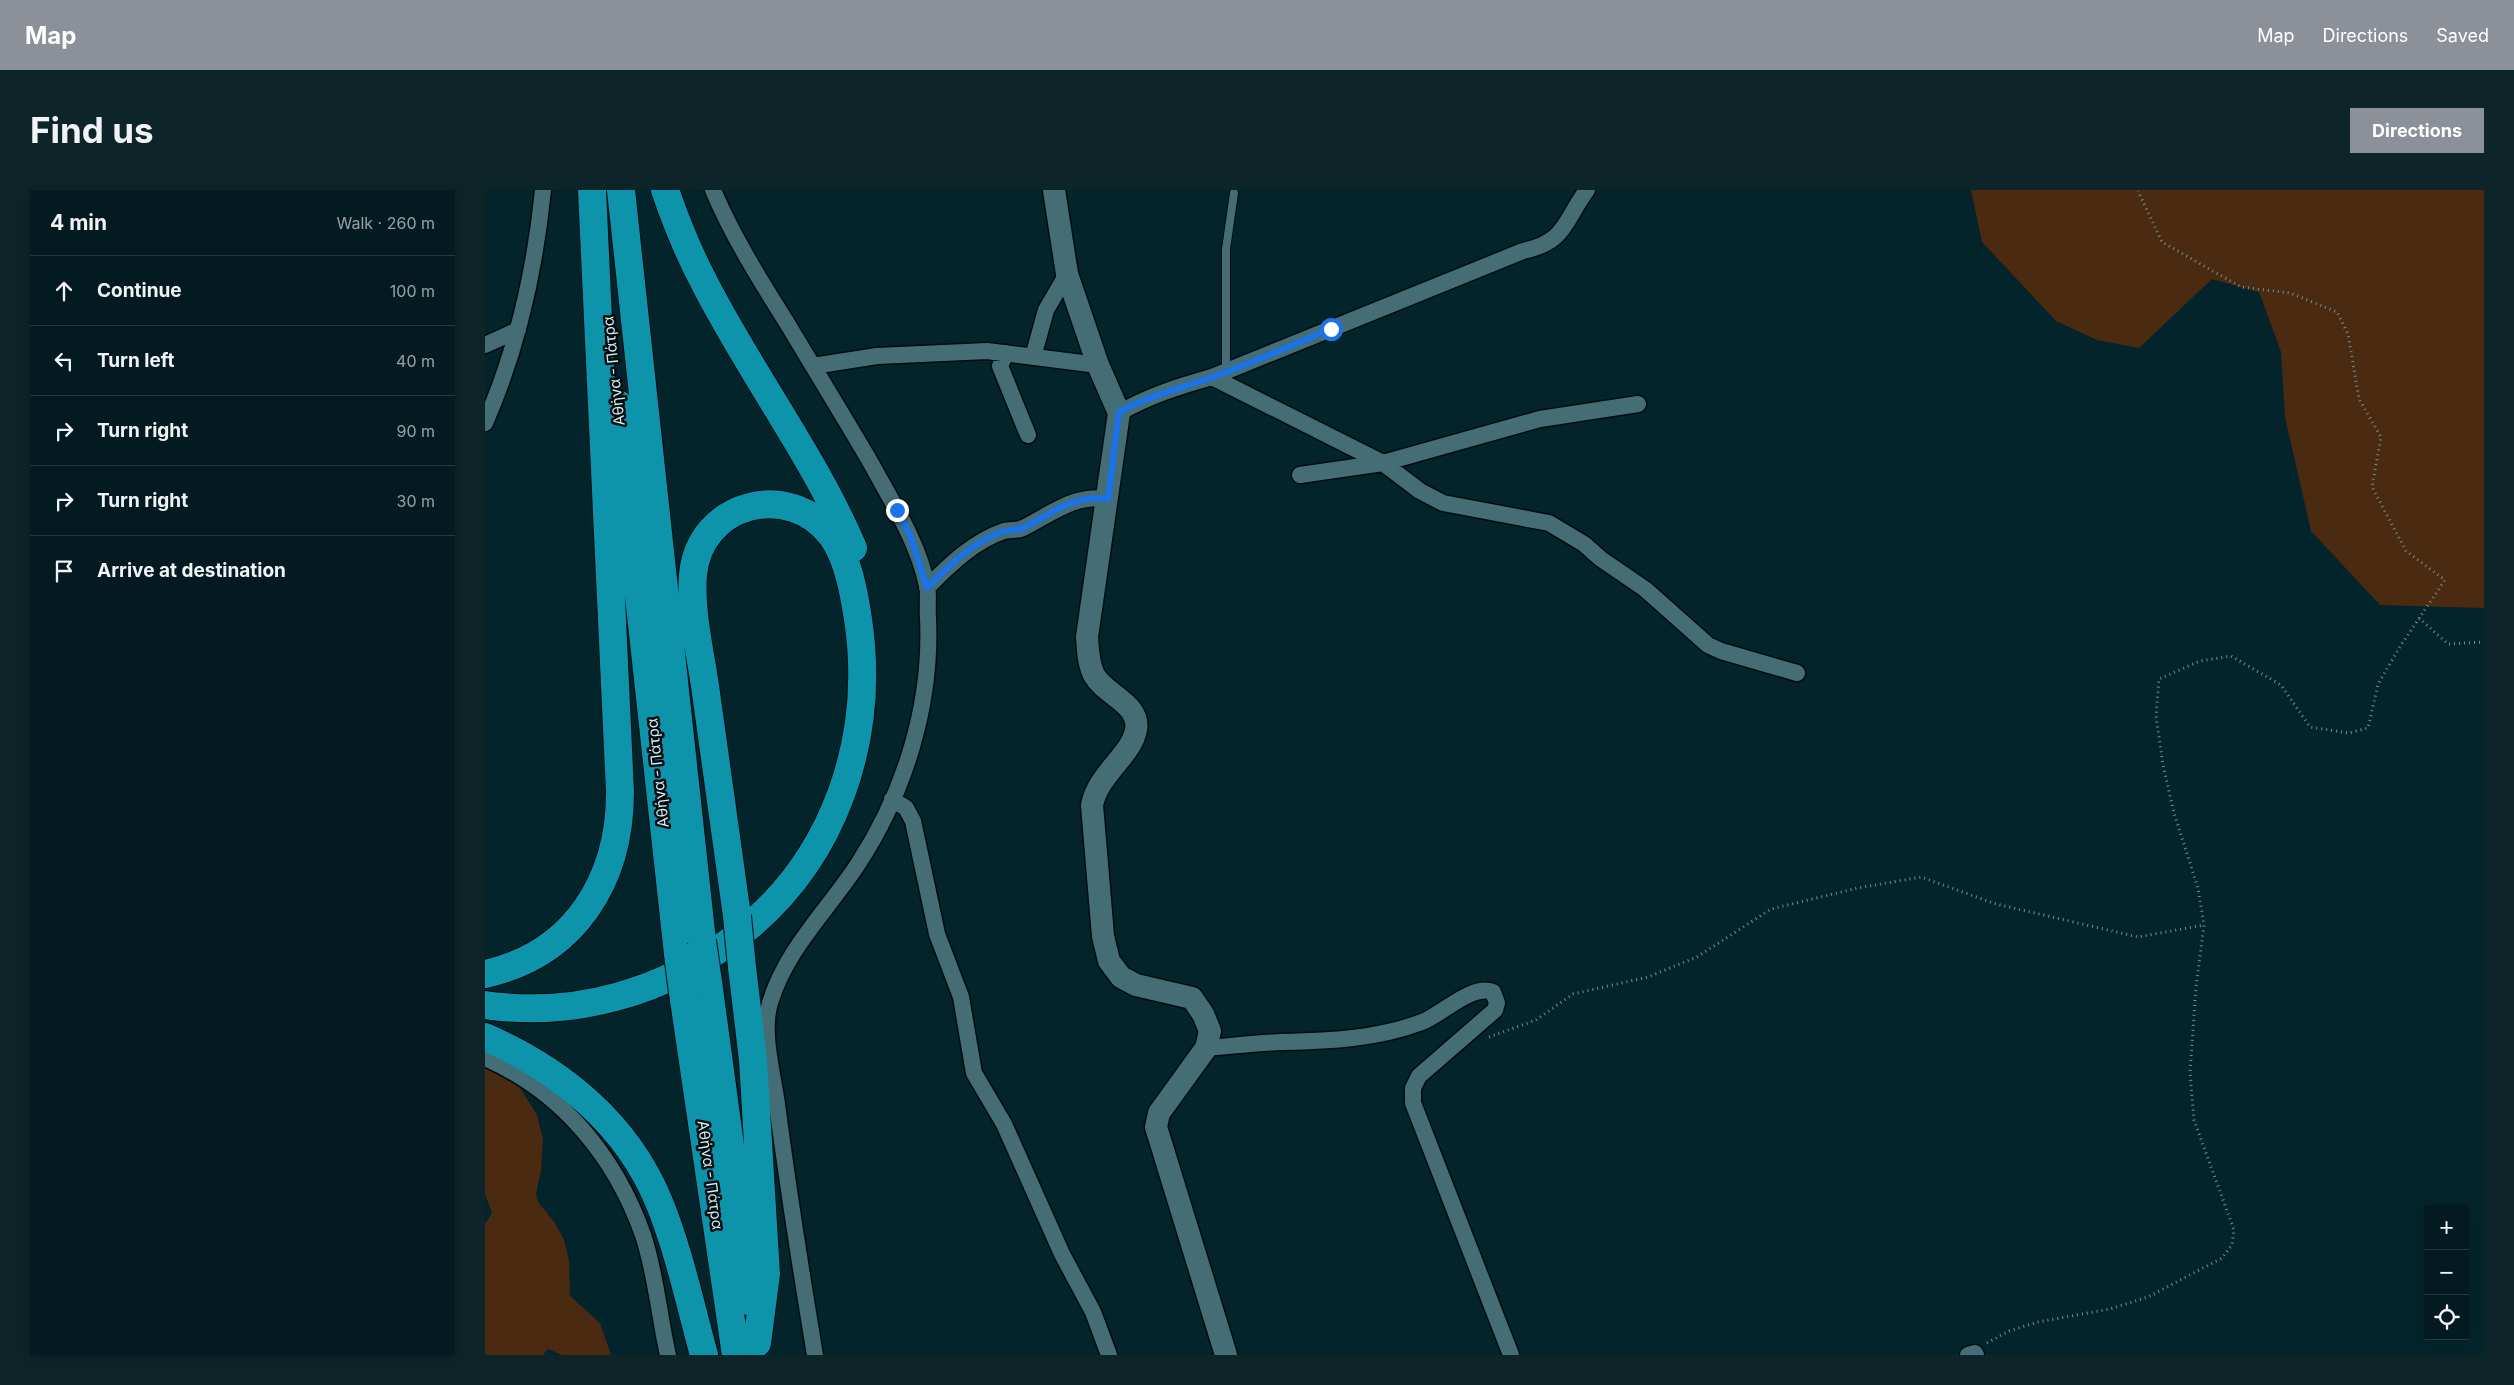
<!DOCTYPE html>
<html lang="en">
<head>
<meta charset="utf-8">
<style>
	:root { --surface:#031b20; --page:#0d2429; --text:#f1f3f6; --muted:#97a1a5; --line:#24393e; --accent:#8c9099 }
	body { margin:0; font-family:Inter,sans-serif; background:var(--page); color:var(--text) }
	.controls { position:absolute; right:15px; bottom:15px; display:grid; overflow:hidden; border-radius:0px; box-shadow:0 2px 12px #0003 }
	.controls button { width:45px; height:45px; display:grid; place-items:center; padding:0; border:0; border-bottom:1px solid var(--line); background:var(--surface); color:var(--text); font:25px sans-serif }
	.stop { position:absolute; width:15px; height:15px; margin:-11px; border:4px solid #1a73e8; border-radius:50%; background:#fff }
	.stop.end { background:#1a73e8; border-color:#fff; box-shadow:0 1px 5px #0008 }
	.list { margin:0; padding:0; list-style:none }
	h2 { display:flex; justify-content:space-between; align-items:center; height:65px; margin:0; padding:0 20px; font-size:21px }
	h2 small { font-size:16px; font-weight:400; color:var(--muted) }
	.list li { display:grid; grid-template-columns:32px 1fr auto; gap:15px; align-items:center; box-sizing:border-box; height:70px; padding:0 20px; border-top:1px solid var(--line) }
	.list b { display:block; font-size:19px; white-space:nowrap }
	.list em { font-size:16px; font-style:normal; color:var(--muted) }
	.icon { flex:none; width:28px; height:28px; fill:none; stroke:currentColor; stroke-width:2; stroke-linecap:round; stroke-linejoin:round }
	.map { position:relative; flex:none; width:1999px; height:1165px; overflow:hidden; border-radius:0px }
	header { display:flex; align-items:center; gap:30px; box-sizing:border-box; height:70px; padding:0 25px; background:var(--accent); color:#fff }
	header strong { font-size:24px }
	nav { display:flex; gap:28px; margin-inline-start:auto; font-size:18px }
	.intro { display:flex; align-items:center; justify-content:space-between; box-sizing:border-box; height:120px; padding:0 30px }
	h1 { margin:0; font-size:35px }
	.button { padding:12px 22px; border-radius:0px; background:var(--accent); color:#fff; font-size:18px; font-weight:700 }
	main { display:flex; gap:30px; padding:0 30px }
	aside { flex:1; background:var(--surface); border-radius:0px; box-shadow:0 2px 12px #0003 }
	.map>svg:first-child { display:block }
</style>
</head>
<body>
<header>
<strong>Map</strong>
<nav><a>Map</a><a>Directions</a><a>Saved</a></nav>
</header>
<div class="intro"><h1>Find us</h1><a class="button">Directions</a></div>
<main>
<aside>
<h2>4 min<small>Walk · 260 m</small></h2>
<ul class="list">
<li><svg class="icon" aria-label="ahead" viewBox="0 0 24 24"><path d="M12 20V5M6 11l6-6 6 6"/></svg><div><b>Continue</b></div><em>100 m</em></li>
<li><svg class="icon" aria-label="left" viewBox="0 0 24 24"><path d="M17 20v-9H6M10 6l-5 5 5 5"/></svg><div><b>Turn left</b></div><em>40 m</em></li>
<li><svg class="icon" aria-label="right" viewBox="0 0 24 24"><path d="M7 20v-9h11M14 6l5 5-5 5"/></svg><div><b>Turn right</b></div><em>90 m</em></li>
<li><svg class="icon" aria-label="right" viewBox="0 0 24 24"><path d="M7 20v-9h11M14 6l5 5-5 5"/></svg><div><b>Turn right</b></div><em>30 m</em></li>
<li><svg class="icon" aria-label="arrive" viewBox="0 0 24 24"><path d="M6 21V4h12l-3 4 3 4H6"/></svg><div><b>Arrive at destination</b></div></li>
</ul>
</aside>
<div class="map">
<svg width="1999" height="1165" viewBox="0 0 1999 1165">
	<rect width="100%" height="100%" fill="#04242b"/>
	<path fill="#4a2a11" d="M1486,0H1999V418L1895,415L1826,341L1800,227L1796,162L1774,102L1727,89L1654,158L1612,150L1571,131L1497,52Z
		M0,877L32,893L52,925L58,950L56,980L51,1004L53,1012L70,1033L79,1050L84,1070L85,1106L115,1133L126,1165H77L63,1159L58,1165H0V1034L7,1023L0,1004Z"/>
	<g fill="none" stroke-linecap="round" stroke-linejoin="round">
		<defs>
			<path id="lane" d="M741,181V59L749,3"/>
			<path id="street" d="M228,0C248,47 275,90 302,133C330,180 359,227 387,275C408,314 433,352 442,396C444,406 442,417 443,428C447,514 420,602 373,674C343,720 301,759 285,813C276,841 288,885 292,914C303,998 316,1081 330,1165
				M0,155L33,140
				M521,163L515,176L543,245
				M548,167L561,120L582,84
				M328,176L392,166L502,161L613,175
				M727,187L898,273L935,301L958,313L1064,333L1099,354L1116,369L1160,399L1223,455L1236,461L1312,483
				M634,223C663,206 695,196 727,187L1038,61C1081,52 1079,31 1102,0
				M0,233C32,160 50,80 58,0
				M815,285L898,273L1055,229L1153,214
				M442,398C464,375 489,351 519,341C526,339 532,341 538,338C568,323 589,304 623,309
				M407,609L421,618L428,631L452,744L476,807L489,883L519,934L577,1064L608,1122L624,1165
				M721,858C746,856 772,853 797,852C844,851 892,849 937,832C956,825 988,793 1008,802L1012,813L1010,820L934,886L928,898V913L1026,1165
				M0,868C77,902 130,966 158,1045C171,1084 174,1126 183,1165
				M1483,1165L1490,1163L1491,1165"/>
			<path id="secondary" d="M569,0L582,84L613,175L634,223L602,447C603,459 603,473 609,485C620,505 656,514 651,540C646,566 613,584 607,615L618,746L624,771L636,787L651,795L707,808L718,824L725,841L721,858L674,923L671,937L741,1165"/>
			<path id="highway" d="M136,0L217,751
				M180,0C191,32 204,64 220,94C266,184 328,265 368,358
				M133,214L193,764
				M257,777L268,870L281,1084L272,1153
				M0,784C90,764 135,690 135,602L107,0
				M224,799L266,1112
				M199,810L251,1165
				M0,815C90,828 181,802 252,746C350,671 391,549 373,429C369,403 363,368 347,346C304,289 214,313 208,385C205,423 216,465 221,503C231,577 242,652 252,726
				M0,847C76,880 142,934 174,1012C194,1061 205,1114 219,1165"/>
		</defs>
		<use href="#lane" stroke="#000c11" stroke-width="10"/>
		<use href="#street" stroke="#000c11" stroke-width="19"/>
		<use href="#secondary" stroke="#000c11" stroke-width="25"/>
		<use href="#highway" stroke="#000c11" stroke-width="30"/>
		<path stroke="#728d93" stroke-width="3" stroke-dasharray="1 4" stroke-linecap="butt" d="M1934,428L1963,454L1999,452
			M1004,847L1051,830L1088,804L1163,787L1212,767L1286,719L1373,698L1436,687L1511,714L1653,747L1719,735
			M1502,1153L1524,1141L1553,1132L1625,1119L1663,1107L1737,1068L1747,1055L1749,1040L1709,930L1705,882L1711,797L1719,735L1713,698L1689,623L1678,575L1671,526L1674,489L1715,471L1746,466L1796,495L1825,537L1864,543L1883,538L1893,494L1916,455L1960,390L1921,361L1887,297L1896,247L1874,209L1863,144L1852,122L1805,103L1756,97L1677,52L1653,1"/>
		<use href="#lane" stroke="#446d76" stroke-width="8"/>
		<use href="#street" stroke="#446d76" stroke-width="16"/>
		<use href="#secondary" stroke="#446d76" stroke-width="22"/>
		<use href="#highway" stroke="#0d94ab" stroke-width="28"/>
		<defs>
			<path id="highway-bridge" d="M252,726L257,777
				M217,751L224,799
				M193,764L199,810"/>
		</defs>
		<use href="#highway-bridge" stroke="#000c11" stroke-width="30" stroke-linecap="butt"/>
		<use href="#highway-bridge" stroke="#0d94ab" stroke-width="28"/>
	</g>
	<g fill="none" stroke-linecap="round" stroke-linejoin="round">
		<path stroke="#1a73e8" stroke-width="6" d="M412,320L425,345L442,398C464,375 489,351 519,341C526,339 532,341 538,338C568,323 589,304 623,309L634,222C664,206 696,198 728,187C768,173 807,155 846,139"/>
	</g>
	<g text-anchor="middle" stroke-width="5" stroke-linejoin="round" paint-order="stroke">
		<g font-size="15" fill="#d8eef3" stroke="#000c0f">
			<text transform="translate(129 181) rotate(-96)" y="5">Αθήνα - Πάτρα</text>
			<text transform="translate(173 583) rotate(-96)" y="5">Αθήνα - Πάτρα</text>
			<text transform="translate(225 985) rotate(82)" y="5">Αθήνα - Πάτρα</text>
		</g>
	</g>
</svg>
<div class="controls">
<button>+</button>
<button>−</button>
<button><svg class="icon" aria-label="locate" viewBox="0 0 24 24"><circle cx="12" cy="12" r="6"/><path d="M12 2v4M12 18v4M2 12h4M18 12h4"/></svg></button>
</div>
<div class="stop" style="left:846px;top:139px"></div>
<div class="stop end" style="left:412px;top:320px"></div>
</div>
</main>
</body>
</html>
